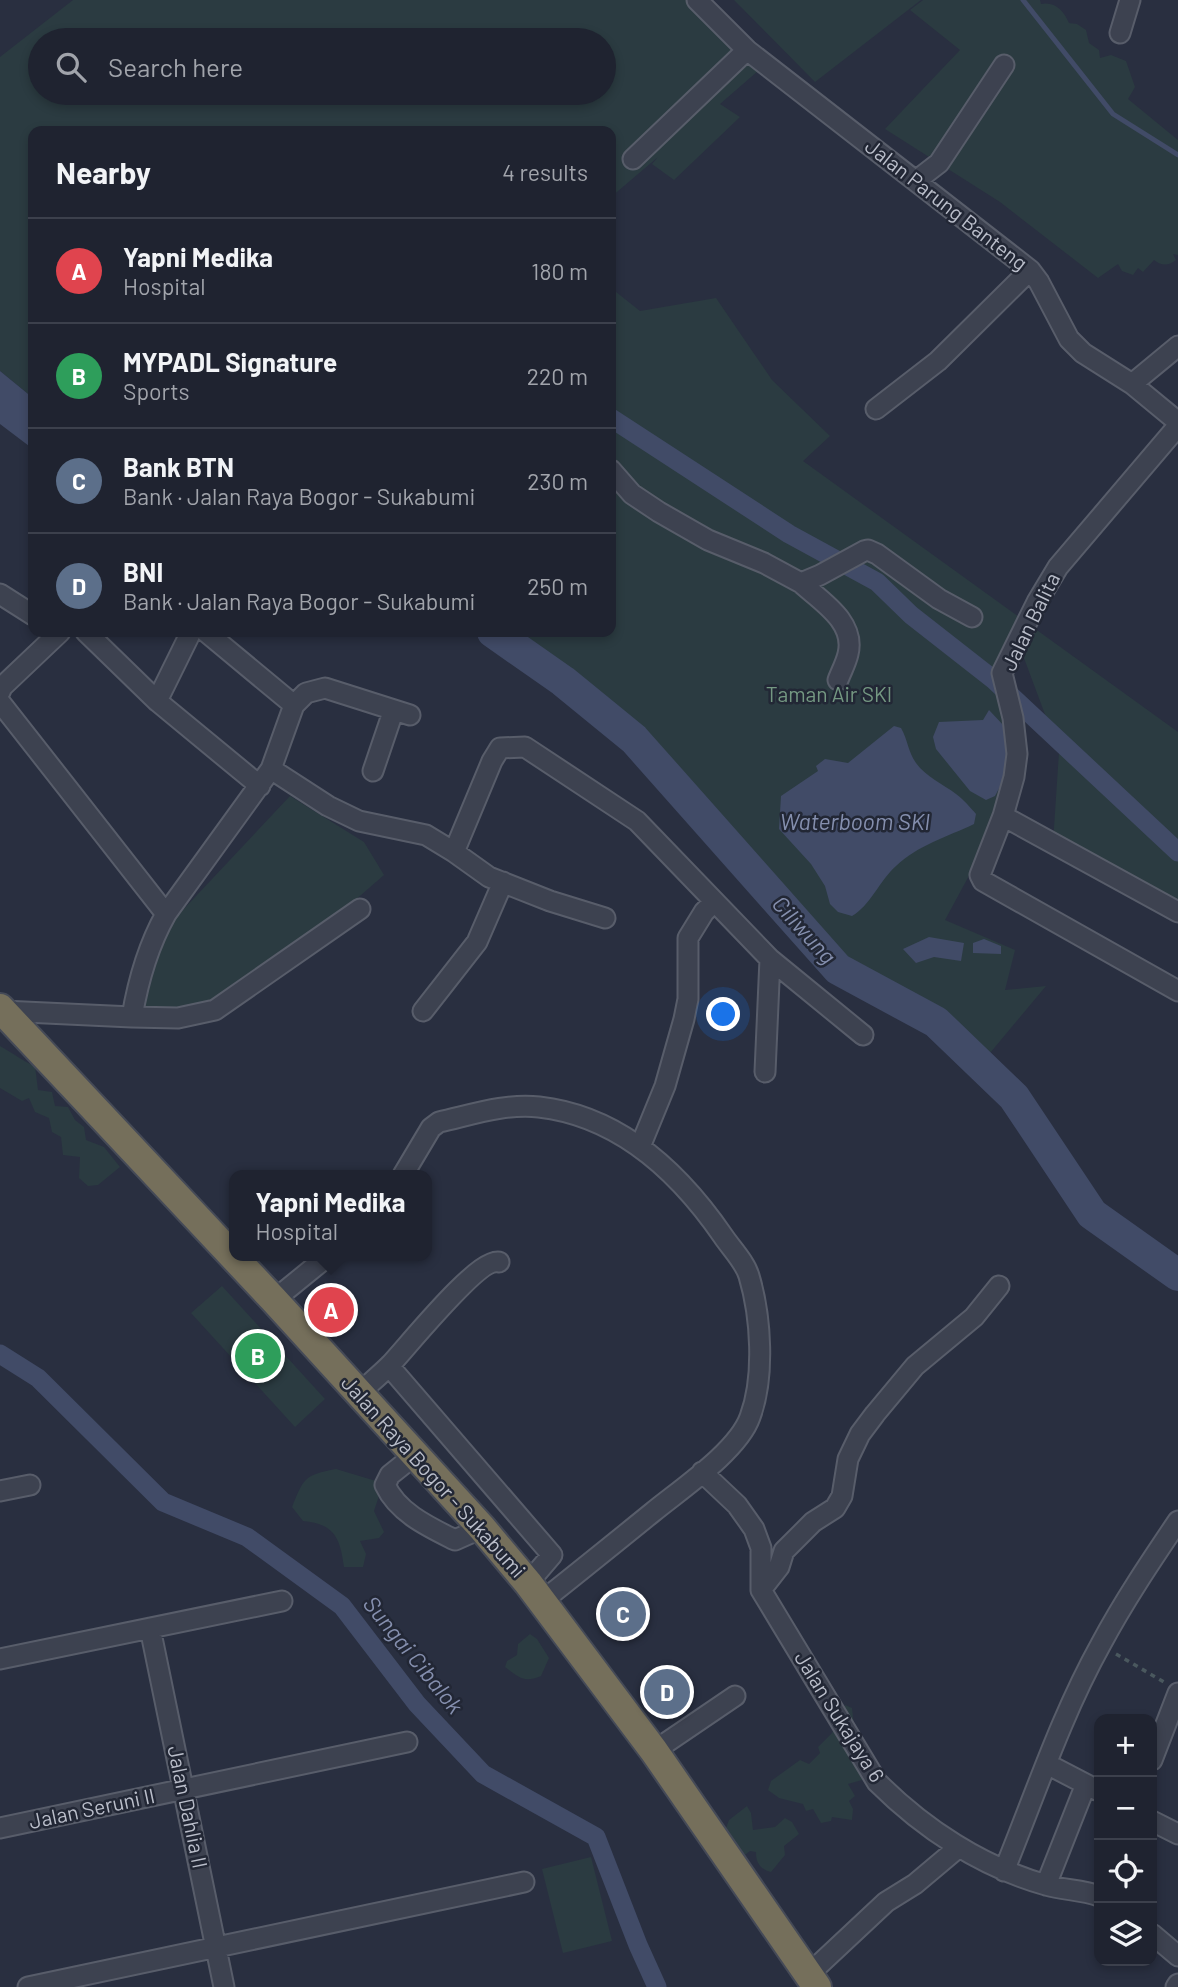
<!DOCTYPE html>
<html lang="en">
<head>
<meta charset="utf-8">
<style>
	:root { --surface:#1f2330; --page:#2c2f3c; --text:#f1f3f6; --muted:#a1a4ab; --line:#3c404c; --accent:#8bbbb9 }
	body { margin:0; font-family:Barlow,sans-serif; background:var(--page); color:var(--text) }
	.controls { position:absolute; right:21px; bottom:21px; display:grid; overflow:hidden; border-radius:14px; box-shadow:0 4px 10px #0003 }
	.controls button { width:63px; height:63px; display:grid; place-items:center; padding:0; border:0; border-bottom:2px solid var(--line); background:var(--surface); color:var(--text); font:35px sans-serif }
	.you { position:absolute; left:724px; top:1015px; width:24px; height:24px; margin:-18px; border:5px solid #fff; border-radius:50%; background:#1a73e8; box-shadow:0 0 0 10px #1a73e833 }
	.badge { display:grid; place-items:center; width:46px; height:46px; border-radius:50%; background:var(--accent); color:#fff; font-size:23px; font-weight:700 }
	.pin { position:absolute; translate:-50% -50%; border:4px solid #fff; box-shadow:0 2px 7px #0006 }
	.popup { position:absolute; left:229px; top:1170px; width:203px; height:91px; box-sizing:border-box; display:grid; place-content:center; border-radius:14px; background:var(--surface); filter:drop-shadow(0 2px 5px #0005); font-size:23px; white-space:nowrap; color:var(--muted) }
	.popup b { font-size:26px; color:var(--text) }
	.popup::after { content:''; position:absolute; left:50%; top:100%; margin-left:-14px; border:14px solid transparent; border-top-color:var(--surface) }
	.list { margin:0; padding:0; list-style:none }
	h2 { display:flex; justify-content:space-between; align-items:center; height:91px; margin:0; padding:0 28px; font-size:30px }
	h2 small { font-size:23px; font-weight:400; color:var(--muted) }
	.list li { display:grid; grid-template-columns:46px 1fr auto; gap:21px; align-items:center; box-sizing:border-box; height:105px; padding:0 28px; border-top:2px solid var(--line) }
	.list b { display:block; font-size:26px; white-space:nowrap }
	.list p { margin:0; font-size:23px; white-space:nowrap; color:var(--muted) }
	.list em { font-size:23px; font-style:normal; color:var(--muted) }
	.icon { flex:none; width:38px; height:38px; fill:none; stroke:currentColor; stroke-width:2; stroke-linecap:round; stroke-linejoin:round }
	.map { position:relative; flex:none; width:1178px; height:1987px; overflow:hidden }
	.search { position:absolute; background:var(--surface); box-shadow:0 4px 10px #0003; left:28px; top:28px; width:588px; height:77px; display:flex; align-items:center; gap:18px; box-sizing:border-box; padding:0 24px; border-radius:38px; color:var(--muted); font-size:26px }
	.panel { position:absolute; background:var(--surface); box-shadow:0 4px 10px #0003; left:28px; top:126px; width:588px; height:511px; border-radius:14px }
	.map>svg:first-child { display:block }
</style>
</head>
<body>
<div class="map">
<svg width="1178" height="1987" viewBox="0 0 1178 1987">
	<rect width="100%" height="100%" fill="#292f40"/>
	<path fill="#2b3b41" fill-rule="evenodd" d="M73,0H698L766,64L720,104L740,117L674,180L652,164L658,157L611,197V131H33V398L0,371V57ZM40,40H604V93H40Z
		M734,0H921L815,82Z
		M923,0H1040L1041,4C1055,1 1064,11 1069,23L1077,24L1086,30L1089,43L1099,50L1100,58L1111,55L1126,61L1135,87L1128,99L1178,140V255L1173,254L1176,260C1168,266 1162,266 1154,260L1143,272L1138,268L1133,275L1122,271L1118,264L1098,278L1000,202L885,129L960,50L910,10Z
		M611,288L640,311L716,298L772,380L830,436L803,461L1178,732V916L1053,843L1059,752L1018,642L1004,674L1014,748L990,837L945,920L1015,950L1005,990L1046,986L980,1065L936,1022L838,969L634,739L494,632H611Z
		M290,796L364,842L384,875L291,956L214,1002L142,1015L166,928Z
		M0,1046C13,1053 22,1061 35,1066L38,1090L52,1092L55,1106L68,1107L75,1120L84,1127L86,1140L104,1147L120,1167L98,1185L88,1186L79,1178L80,1157L63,1155L61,1137L52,1132L49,1118L35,1112L29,1098L22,1101L0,1088Z
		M222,1286L325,1399L295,1427L191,1313Z
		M336,1469L376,1481L380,1493L374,1511L384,1532L379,1538L360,1541L366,1554L363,1567H344C340,1538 335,1524 303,1521L292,1507C304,1478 304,1475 336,1469Z
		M530,1634L537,1639L549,1658L541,1676C524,1683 520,1678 505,1667L507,1661L517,1655L518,1644Z
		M845,1705L852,1708L856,1744L869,1778L848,1784L855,1796L849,1801L853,1809L852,1820L832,1817L831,1821L821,1823L813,1809L806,1811L803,1804L779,1798L768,1790L771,1781L800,1760L809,1764L820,1753L818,1747L832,1733Z
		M747,1806L751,1813L753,1830L775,1827L785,1818L792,1822L799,1834L784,1846L785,1855L771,1872C760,1869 756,1863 756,1852L750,1851L741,1858L734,1840L725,1831L729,1820Z
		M591,1857L612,1941L563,1953L542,1869Z"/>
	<path fill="#414b67" d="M0,371L33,398V449L0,424Z
		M989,710L1005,727L1008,751L1004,779L995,796L986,800L970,791L936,749L933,737L939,722L983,720Z
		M894,726L901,728C908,740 908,752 916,763C926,777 943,784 956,794C963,799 970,807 976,814L974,824C947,837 918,845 896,866C880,880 870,906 852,916L838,912L830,904L825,886L811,864L779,829L781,796L818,771L816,766L825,759L848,763Z
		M929,937L964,943L961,961L934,957L916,963L903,949Z
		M984,939L1001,946V954L973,953V943Z"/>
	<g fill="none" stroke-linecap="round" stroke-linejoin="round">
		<path stroke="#414b67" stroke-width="5" d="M1023,0L1113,114L1178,155"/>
		<path stroke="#414b67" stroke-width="19" d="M611,418L789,534L877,582L911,615L994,680L1178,852
			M0,1354L38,1378L163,1502L247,1537L342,1606L417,1704L483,1774L596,1837L638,1945L657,1987"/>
		<path stroke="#414b67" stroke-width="32" d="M493,632L563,681L634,739L838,969L936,1022L1014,1097L1092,1214L1178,1275"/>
		<defs>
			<path id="minor" d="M697,0L747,50L1030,270L1039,282L1069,339L1083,353L1132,384L1178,422
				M1120,33L1130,0
				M633,159L747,50
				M917,180L939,163L1004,65
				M1132,384L1178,346
				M876,409L938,361L1030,270
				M1178,426L1058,567L1037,602L1002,673L1013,718L1017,754L1014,777L1003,816L980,875L983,881L1178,991
				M611,470L632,494L659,512L708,540L764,563L801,583
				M0,594L33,615
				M86,632L157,701L260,786
				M838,680C841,672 846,663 848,654C856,622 821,601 801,583L820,575L864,551L868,550L877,554L939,599L972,617
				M0,692L2,687L60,632
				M157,701L191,632
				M0,702L166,914
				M294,705L306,693L325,688L410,715
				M271,769L328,806L359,821L426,835L454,852L489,877L550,901L605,918
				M373,771L393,712
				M1003,816L1178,912
				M454,852L492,761L500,748L525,747L637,821L770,959L765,1072
				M770,959L863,1035
				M423,1011L477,942L503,882
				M0,1014L3,1011L132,1017C138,981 148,946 166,914L271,769L294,705L206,632
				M132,1017L178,1018L215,1010L360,909
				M640,1147L665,1086L684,1019L688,999V938L704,912L714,902
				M403,1175L431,1128L439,1122C471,1115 506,1103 539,1107C619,1116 679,1172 723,1236C731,1248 745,1262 749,1276C761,1316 765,1377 750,1417C738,1451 681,1489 653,1512C616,1542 579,1572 541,1602
				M274,1300L328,1256
				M389,1366L552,1555L528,1583
				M358,1394C369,1384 380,1375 390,1365C408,1346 478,1258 499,1262
				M415,1455L390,1475L385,1485C398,1513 429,1527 455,1540L482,1528
				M702,1472L737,1505L754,1529L761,1548V1590L877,1782C924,1829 982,1867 1046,1885C1063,1890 1083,1890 1099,1896
				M0,1491L30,1485
				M761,1590L779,1567L784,1551L813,1522L835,1508L842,1496L848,1459L860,1434L875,1414L915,1366L974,1317L999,1286
				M150,1628L224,1987
				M0,1659L282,1601
				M654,1751L735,1696
				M1152,1760L1178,1693
				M1047,1764L1099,1791
				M1152,1821L1178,1834
				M0,1828L407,1742
				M1004,1871C1035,1795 1061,1716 1101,1644C1124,1601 1151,1561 1178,1521
				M1046,1885L1084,1789
				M1152,1934L1178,1956
				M808,1975L886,1902L915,1884L959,1847
				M28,1987L524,1882
				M1176,1987L1178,1984"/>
			<path id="highway" d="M0,1008L274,1300L482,1528L528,1583L654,1751L817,1987"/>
		</defs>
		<use href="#minor" stroke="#585d6a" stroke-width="23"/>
		<use href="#highway" stroke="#454a57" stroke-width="32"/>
		<path stroke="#4a585e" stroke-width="3.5" stroke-dasharray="5 5" stroke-linecap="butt" d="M1116,1654L1164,1682"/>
		<use href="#minor" stroke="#3d4250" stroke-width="19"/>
		<use href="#highway" stroke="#756f5b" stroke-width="28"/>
	</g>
	<g text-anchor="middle" stroke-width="5" stroke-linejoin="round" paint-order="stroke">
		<g font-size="21" fill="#babeca" stroke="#222735">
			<text transform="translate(946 205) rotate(38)" y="7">Jalan Parung Banteng</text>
			<text transform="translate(1031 622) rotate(-64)" y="7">Jalan Balita</text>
			<text transform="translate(433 1477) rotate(48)" y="7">Jalan Raya Bogor - Sukabumi</text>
			<text transform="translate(839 1717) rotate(58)" y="7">Jalan Sukajaya 6</text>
			<text transform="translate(187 1807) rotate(78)" y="7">Jalan Dahlia II</text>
			<text transform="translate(92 1809) rotate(-12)" y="7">Jalan Seruni II</text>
		</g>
		<g font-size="21" fill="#749882" stroke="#222735">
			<text x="829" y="702">Taman Air SKI</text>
		</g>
		<g font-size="23" font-style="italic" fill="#858fae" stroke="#222735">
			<text x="855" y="830">Waterboom SKI</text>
			<text transform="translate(804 930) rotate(48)" y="8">Ciliwung</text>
			<text transform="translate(413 1655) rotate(51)" y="8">Sungai Cibalok</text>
		</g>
	</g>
</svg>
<div class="controls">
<button>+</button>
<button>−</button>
<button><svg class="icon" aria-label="locate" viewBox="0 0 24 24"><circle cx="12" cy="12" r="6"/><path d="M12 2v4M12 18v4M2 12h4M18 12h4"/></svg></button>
<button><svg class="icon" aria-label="layers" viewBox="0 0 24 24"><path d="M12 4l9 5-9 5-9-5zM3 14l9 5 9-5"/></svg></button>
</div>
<div class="you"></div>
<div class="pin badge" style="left:331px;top:1310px;background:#e0444e">A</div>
<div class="popup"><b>Yapni Medika</b>Hospital</div>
<div class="pin badge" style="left:258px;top:1356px;background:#2e9e5b">B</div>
<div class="pin badge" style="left:623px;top:1614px;background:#5c6f8a">C</div>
<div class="pin badge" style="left:667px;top:1692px;background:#5c6f8a">D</div>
<div class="search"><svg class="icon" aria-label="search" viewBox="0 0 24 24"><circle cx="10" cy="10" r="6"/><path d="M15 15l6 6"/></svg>Search here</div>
<section class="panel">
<h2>Nearby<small>4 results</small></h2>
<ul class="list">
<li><span class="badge" style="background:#e0444e">A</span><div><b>Yapni Medika</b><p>Hospital</p></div><em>180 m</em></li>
<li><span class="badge" style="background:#2e9e5b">B</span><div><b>MYPADL Signature</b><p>Sports</p></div><em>220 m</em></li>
<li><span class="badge" style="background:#5c6f8a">C</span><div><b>Bank BTN</b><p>Bank · Jalan Raya Bogor - Sukabumi</p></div><em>230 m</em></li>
<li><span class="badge" style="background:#5c6f8a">D</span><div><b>BNI</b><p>Bank · Jalan Raya Bogor - Sukabumi</p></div><em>250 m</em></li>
</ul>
</section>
</div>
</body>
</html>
